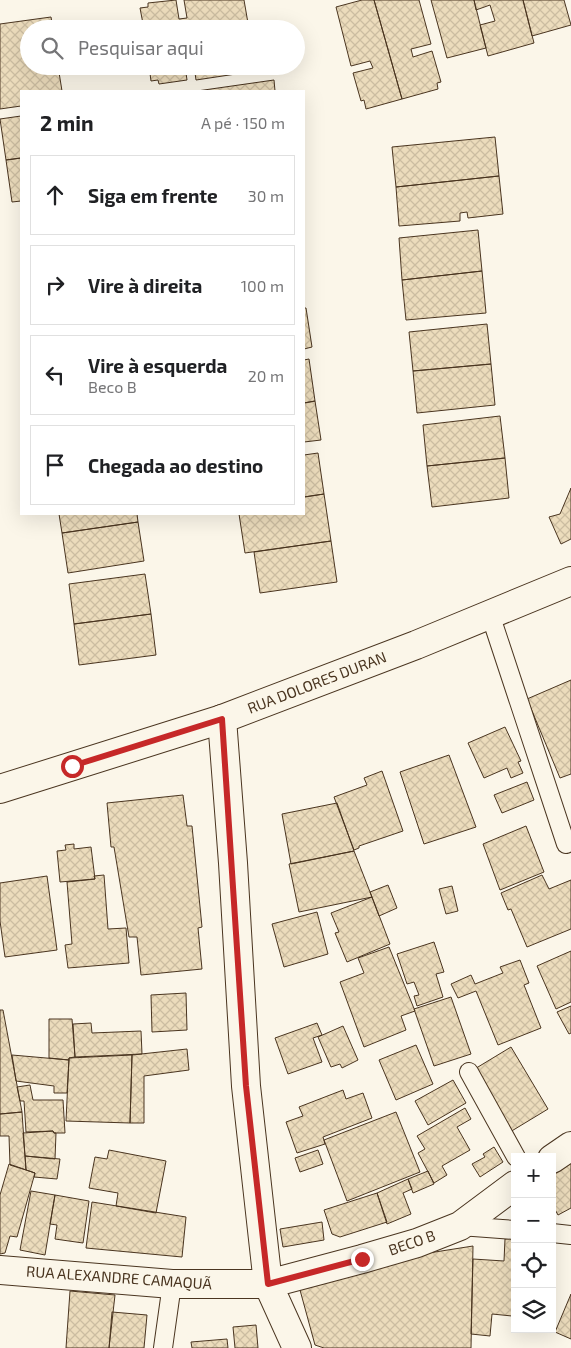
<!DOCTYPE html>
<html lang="pt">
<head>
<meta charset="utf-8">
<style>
	:root { --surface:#fff; --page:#f2f2f2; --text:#202124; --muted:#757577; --line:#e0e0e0 }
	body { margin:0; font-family:"Exo 2",sans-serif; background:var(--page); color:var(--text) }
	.controls { position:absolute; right:15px; bottom:15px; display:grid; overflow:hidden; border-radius:0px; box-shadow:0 5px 20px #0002 }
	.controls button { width:45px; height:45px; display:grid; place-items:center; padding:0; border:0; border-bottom:1px solid var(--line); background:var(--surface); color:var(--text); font:25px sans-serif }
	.stop { position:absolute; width:15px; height:15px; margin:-11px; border:4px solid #c62828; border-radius:50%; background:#fff }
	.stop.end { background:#c62828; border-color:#fff; box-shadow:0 1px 5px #0008 }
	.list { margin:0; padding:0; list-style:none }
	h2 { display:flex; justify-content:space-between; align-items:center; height:65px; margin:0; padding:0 20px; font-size:21px }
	h2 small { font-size:16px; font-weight:400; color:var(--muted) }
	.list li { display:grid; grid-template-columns:32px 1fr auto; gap:15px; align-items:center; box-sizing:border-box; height:80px; margin:0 10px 10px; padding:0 10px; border:1px solid var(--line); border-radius:0px }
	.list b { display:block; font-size:19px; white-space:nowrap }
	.list p { margin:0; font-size:16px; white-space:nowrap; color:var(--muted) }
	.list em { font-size:16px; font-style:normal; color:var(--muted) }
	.icon { flex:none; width:28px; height:28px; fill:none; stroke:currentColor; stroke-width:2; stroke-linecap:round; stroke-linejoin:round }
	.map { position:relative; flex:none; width:571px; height:1348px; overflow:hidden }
	.search { position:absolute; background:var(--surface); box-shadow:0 5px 20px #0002; left:20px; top:20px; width:285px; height:55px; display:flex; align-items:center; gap:12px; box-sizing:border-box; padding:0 18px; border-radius:28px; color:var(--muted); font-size:19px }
	.panel { position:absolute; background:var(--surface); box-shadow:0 5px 20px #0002; left:20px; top:90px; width:285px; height:425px; border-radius:0px }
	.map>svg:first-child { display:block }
</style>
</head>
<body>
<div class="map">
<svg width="571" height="1348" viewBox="0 0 571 1348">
	<defs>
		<pattern id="building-cross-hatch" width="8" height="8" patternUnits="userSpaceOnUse" patternTransform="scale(1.25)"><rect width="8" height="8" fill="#ecdcbc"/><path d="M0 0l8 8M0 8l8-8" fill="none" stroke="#ccbda1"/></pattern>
	</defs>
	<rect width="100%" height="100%" fill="#fbf6e9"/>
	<path fill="url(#building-cross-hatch)" stroke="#4a3520" d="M176,0L179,19L187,18L184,0H244L249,29H144L140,8L148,7V3Z
		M362,0H374L402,99L366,109L364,100L361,101L353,73L373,68L370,61L351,66L336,7Z
		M374,0H419L431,44L411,49L413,57L432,51L441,82L437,83L438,89L402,99Z
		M431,0H474L486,48L447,58Z
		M474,0H523L534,43L488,56L480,25L495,21L490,5L476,10Z
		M523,0H564L571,25L532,36Z
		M51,17L53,29H29V66H58L62,91H21V106L0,109V24Z
		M149,66H185L187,80L159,84L158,80L151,81Z
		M194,66H255L256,71L196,80Z
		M274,80L275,91H197Z
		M21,116V158L6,160L0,119Z
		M495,137L499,176L396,187L392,147Z
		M21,158V201L12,202L6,160Z
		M499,176L503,214L468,218L467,212L460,213V221L399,226L396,187Z
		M478,230L482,271L402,280L399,238Z
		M482,271L486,313L406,320L402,280Z
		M304,308H306L312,347L304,349Z
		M487,324L491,364L413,371L409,332Z
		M309,359L315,401L304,403V360Z
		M491,364L495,405L417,413L413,371Z
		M315,401L321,440L304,442V403Z
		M500,416L505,458L427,466L423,425Z
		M318,453L324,494L304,497V455Z
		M505,458L509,498L432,507L427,466Z
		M571,488V539L561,544L549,517L560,514Z
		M324,494L331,541L245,553L239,514H304V497Z
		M59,514H137L138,522L62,533Z
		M138,522L144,561L68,573L62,533Z
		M331,541L337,582L260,593L254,552Z
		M145,574L151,614L74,624L69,584Z
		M151,614L156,655L79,665L74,624Z
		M571,680V774L560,778L527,699Z
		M505,727L521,761L518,762L523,773L511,778L507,768L484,778L468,743Z
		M449,755L476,827L424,844L400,772Z
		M382,771L403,831L359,846V848L354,850L334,797L367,785L364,778Z
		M527,782L534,800L502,813L494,795Z
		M183,795L187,826H192L202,927L198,928L202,969L141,975L137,937H129L114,847H111L107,803Z
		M337,803L354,851L291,864L282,814Z
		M526,826L544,872L500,890L483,844Z
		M74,844V849L91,847L95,879L60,882L57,851L66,850L65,845Z
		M354,851L372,897L299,912L289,864Z
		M104,875L108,929L126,928L129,963L68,968L65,945L72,944L67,882L95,879L94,876Z
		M542,875L549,889L571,880V929L527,947L511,909L508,910L501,893Z
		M47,876L57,950L5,957L0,921V883Z
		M388,885L397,908L379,916L370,892Z
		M452,886L458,911L446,914L439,889Z
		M372,897L390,944L347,962L335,933L339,932L331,913Z
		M317,912L328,954L284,967L272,924Z
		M434,942L444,972L436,974L443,997L417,1006L414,996L419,995L414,982L407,984L397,954Z
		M389,947L415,1011L401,1016L406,1030L364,1047L340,982L364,973L358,958Z
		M571,951V1002L556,1009L537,966Z
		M520,960L529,983L524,985L541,1028L498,1045L476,991L458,998L451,984L471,975L475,984L503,973L500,967Z
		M186,993L187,1030L152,1032L151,995Z
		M451,997L471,1054L434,1066L414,1009Z
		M571,1006V1033L569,1034L557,1012Z
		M0,1010H3L22,1112L0,1114Z
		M49,1019H72L75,1057L69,1058V1060L49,1058Z
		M91,1023L92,1033L141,1031L142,1054L75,1057L73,1024Z
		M317,1023L322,1035L313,1038L322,1062L288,1074L275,1038Z
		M343,1026L358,1060L342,1068L340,1064L331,1067L318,1037Z
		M416,1045L433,1084L396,1100L379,1060Z
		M511,1047L548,1109L510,1132L473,1070Z
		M187,1049L189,1070L144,1076V1123H130L132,1055Z
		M12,1055L69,1060L67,1093H54V1086L16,1081Z
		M132,1055L130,1123L66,1121L69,1058Z
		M453,1080L466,1103L428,1125L415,1101Z
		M30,1085L33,1100H63L65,1133H54L53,1131L26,1132L24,1101H20L17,1087Z
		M343,1090L346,1099L363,1093L372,1118L323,1137L325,1144L297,1153L286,1122L303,1116L299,1107Z
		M465,1108L471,1119L457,1127L470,1150L442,1166L447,1175L434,1183L418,1153L425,1149L417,1136Z
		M22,1112L25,1156L26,1170L10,1165L9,1136H0V1114Z
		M396,1112L420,1172L347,1201L324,1140Z
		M53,1131L54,1133H56L55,1159L25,1156L23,1133Z
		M494,1147L503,1162L480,1177L472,1164L485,1157L483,1154Z
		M109,1150L166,1161L156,1213L116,1206L118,1193L89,1188L95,1157L107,1159Z
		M318,1150L323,1164L300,1172L295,1158Z
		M25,1156L60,1159L57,1179L34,1177L35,1173L26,1170Z
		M571,1159V1208L558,1215L552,1204V1170Z
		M9,1164L35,1173L17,1237L10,1236L5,1253L0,1254V1195Z
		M428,1171L434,1184L413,1193L408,1179Z
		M408,1179L412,1189L403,1193L411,1214L387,1224L377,1193Z
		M31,1191L55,1195L45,1255L20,1250Z
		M377,1193L387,1222L340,1237L332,1234L324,1210Z
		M55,1195L89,1201L83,1243L55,1239L57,1225L50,1224Z
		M92,1202L186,1217L182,1257L86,1248Z
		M322,1222L324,1240L283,1247L280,1229Z
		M515,1238V1308H513L512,1316L492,1314L490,1336L471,1334L473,1259L504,1261L505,1239Z
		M473,1246L471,1348H324L315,1345L300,1290L341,1275L416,1255Z
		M70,1291L115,1295L109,1348H66Z
		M571,1294V1339L555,1332Z
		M112,1312L147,1315L144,1348H109Z
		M256,1325L258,1348H235L233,1327Z
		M227,1339L228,1348H192L191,1342Z"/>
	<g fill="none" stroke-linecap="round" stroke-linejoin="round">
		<defs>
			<path id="lane" d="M490,614L566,844
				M469,1072L516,1157
				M460,1226L515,1230
				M552,1233L571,1235
				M163,1348L172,1284"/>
			<path id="street" d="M222,719L233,863L246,1086L268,1284L297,1348
				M552,1159L571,1146
				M0,1270L172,1284H268L362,1259L417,1243L460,1226L515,1185"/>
			<path id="secondary" d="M0,789L222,719L416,645L571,581"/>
		</defs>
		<use href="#lane" stroke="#4a3520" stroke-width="20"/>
		<use href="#street" stroke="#4a3520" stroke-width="30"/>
		<use href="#secondary" stroke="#4a3520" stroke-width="30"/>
		<use href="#lane" stroke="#fbf6e9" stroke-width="18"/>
		<use href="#street" stroke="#fbf6e9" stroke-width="28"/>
		<use href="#secondary" stroke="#fbf6e9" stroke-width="28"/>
	</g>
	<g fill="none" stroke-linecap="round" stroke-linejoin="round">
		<path stroke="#c62828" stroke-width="6" d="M72,766L222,719L246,1086L268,1284L362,1259"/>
	</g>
	<g text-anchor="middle" stroke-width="4" stroke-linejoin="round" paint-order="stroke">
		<g font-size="15" fill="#4a3520" stroke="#fbf6e9">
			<text transform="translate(317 683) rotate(-21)" y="5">RUA DOLORES DURAN</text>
			<text transform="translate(412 1243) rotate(-19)" y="5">BECO B</text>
			<text transform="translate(119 1278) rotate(4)" y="5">RUA ALEXANDRE CAMAQUÃ</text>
		</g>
	</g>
</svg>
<div class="controls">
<button>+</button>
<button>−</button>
<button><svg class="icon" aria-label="locate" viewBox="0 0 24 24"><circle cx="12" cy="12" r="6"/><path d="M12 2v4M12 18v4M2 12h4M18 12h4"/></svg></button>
<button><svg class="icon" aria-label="layers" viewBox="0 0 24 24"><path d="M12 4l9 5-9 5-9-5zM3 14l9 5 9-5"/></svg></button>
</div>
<div class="stop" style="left:72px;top:766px"></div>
<div class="stop end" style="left:362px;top:1259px"></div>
<div class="search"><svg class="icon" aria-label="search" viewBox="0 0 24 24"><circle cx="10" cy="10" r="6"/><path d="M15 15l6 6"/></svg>Pesquisar aqui</div>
<section class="panel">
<h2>2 min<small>A pé · 150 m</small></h2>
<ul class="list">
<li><svg class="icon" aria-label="ahead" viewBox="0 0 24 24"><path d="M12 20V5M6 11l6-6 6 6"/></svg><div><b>Siga em frente</b></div><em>30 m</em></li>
<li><svg class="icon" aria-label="right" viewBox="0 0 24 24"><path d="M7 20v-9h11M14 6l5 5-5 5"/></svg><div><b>Vire à direita</b></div><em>100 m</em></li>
<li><svg class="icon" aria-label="left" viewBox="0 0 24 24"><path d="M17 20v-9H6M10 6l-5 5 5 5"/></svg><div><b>Vire à esquerda</b><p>Beco B</p></div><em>20 m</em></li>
<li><svg class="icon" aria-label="arrive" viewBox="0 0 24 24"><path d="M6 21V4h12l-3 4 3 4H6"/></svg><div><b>Chegada ao destino</b></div></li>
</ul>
</section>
</div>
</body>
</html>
